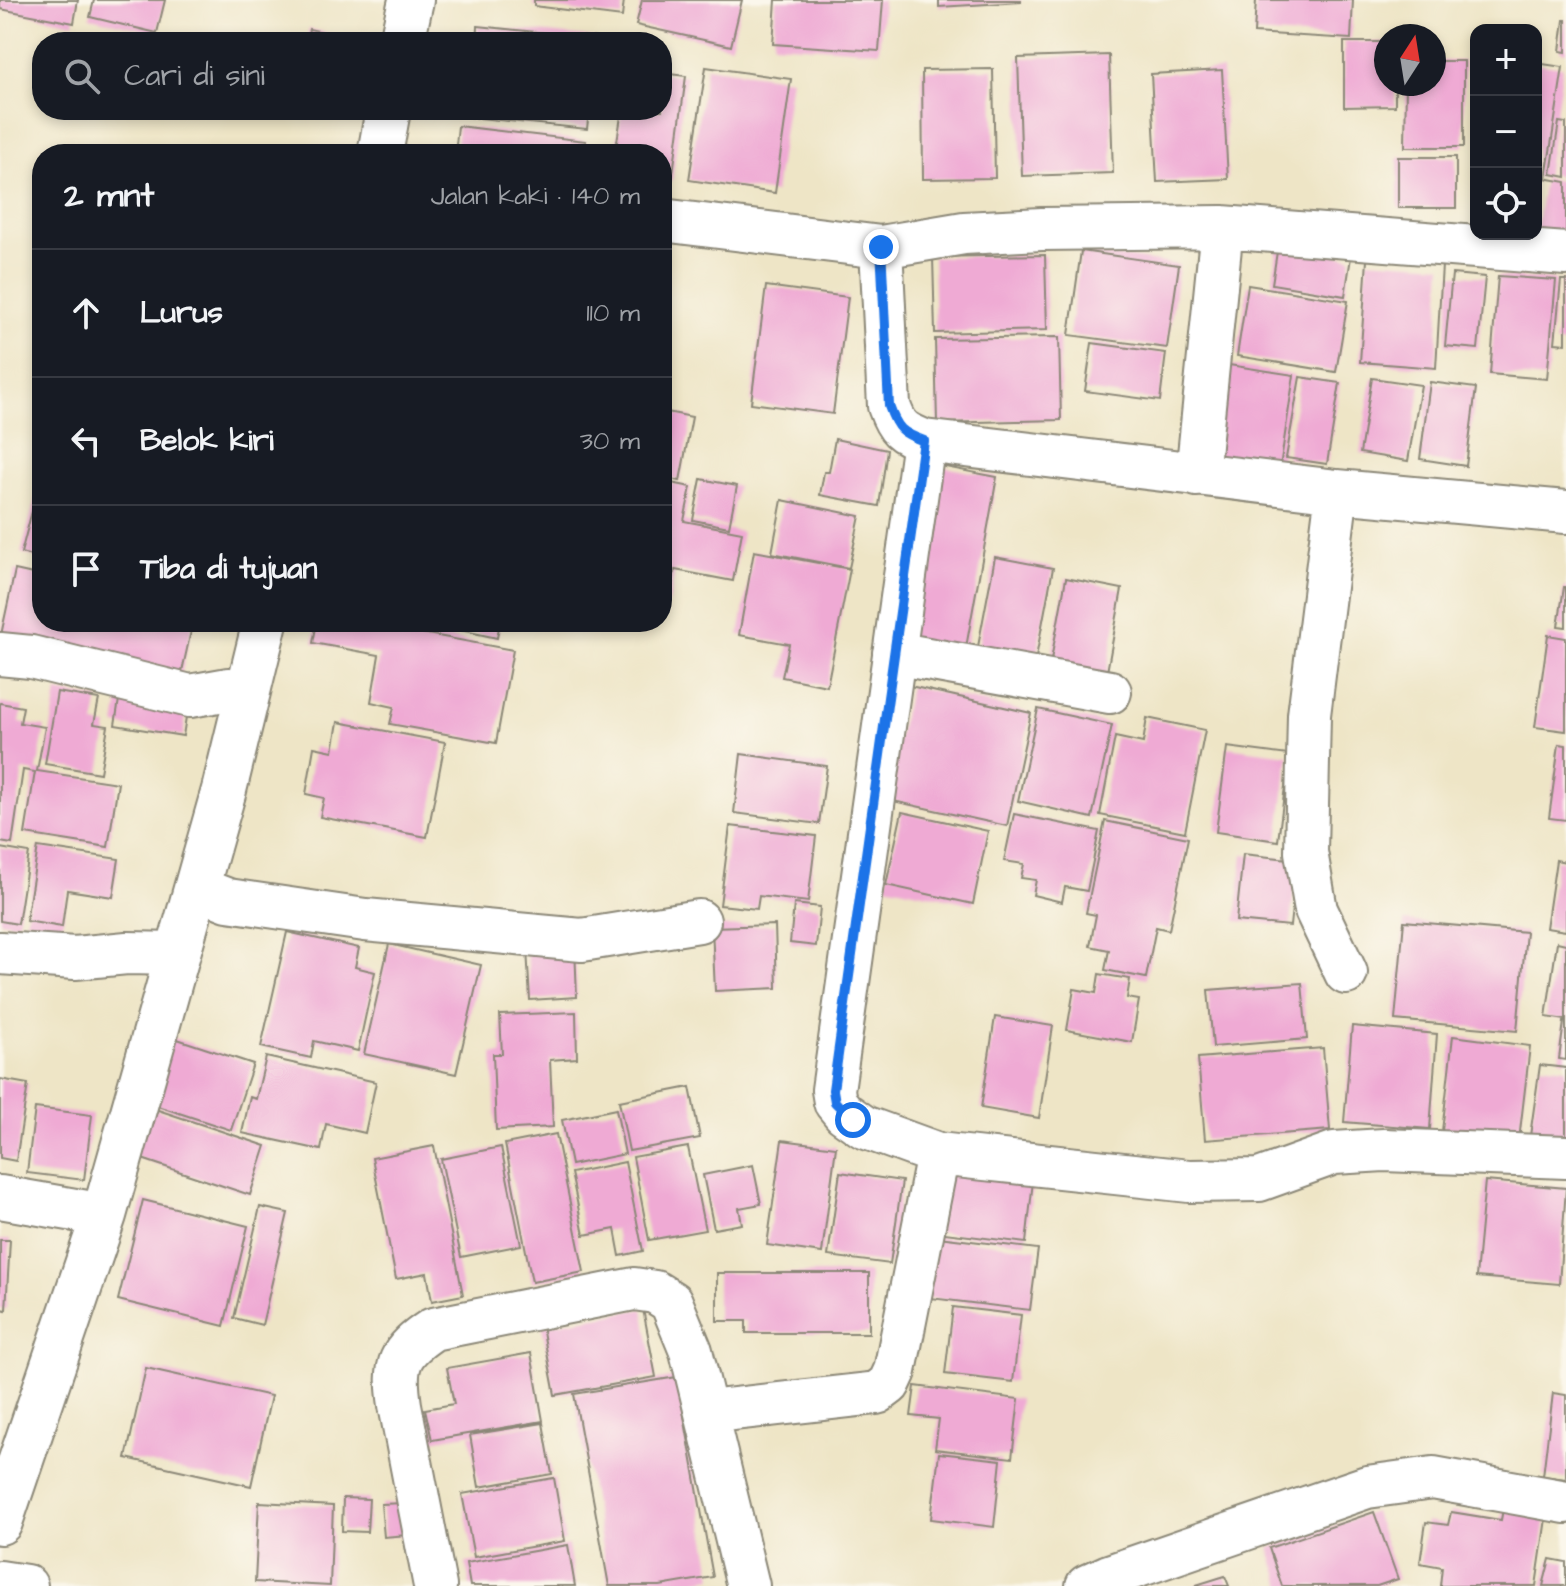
<!DOCTYPE html>
<html lang="id">
<head>
<meta charset="utf-8">
<style>
	:root { --surface:#171b24; --page:#20242c; --text:#f1f3f6; --muted:#9ea1a6; --line:#363941 }
	body { margin:0; font-family:"Architects Daughter",sans-serif; background:var(--page); color:var(--text) }
	.controls { position:absolute; right:24px; top:24px; display:grid; overflow:hidden; border-radius:16px; box-shadow:0 4px 12px #0003 }
	.controls button { width:72px; height:72px; display:grid; place-items:center; padding:0; border:0; border-bottom:2px solid var(--line); background:var(--surface); color:var(--text); font:40px sans-serif }
	.compass { position:absolute; left:1374px; top:24px; width:72px; height:72px; border-radius:50%; background:var(--surface); box-shadow:0 4px 12px #0003; rotate:12deg }
	.stop { position:absolute; width:24px; height:24px; margin:-18px; border:6px solid #1a73e8; border-radius:50%; background:#fff }
	.stop.end { background:#1a73e8; border-color:#fff; box-shadow:0 2px 8px #0008 }
	.list { margin:0; padding:0; list-style:none }
	h2 { display:flex; justify-content:space-between; align-items:center; height:104px; margin:0; padding:0 32px; font-size:34px }
	h2 small { font-size:26px; font-weight:400; color:var(--muted) }
	.list li { display:grid; grid-template-columns:52px 1fr auto; gap:24px; align-items:center; box-sizing:border-box; height:128px; padding:0 32px; border-top:2px solid var(--line) }
	.list b { display:block; font-size:30px; white-space:nowrap }
	.list em { font-size:26px; font-style:normal; color:var(--muted) }
	.icon { flex:none; width:44px; height:44px; fill:none; stroke:currentColor; stroke-width:2; stroke-linecap:round; stroke-linejoin:round }
	.map { position:relative; flex:none; width:1566px; height:1586px; overflow:hidden }
	.search { position:absolute; background:var(--surface); box-shadow:0 4px 12px #0003; left:32px; top:32px; width:640px; height:88px; display:flex; align-items:center; gap:20px; box-sizing:border-box; padding:0 28px; border-radius:32px; color:var(--muted); font-size:30px }
	.panel { position:absolute; background:var(--surface); box-shadow:0 4px 12px #0003; left:32px; top:144px; width:640px; height:488px; border-radius:32px }
	.map>svg:first-child { display:block }
</style>
</head>
<body>
<div class="map">
<svg width="1566" height="1586" viewBox="0 0 1566 1586">
	<rect width="100%" height="100%" fill="#fbf7ec"/>
	<filter id="ink" filterUnits="userSpaceOnUse"><feTurbulence type="fractalNoise" baseFrequency=".0125" numOctaves="2"/><feDisplacementMap in="SourceGraphic" scale="16" xChannelSelector="R" yChannelSelector="G"/><feConvolveMatrix kernelMatrix="1 2 1 2 8 2 1 2 1" color-interpolation-filters="sRGB"/></filter>
	<filter id="wash" filterUnits="userSpaceOnUse"><feTurbulence type="fractalNoise" baseFrequency=".006" numOctaves="4" result="noise"/><feDisplacementMap in="SourceGraphic" scale="32" xChannelSelector="R" yChannelSelector="G"/><feGaussianBlur stdDeviation="1.8" result="paint"/><feColorMatrix in="noise" values="0 0 0 0 0 0 0 0 0 0 0 0 0 0 0 0 0 1.4 0 .05"/><feComposite in="paint" operator="in"/></filter>
	<g filter="url(#wash)">
		<rect width="100%" height="100%" fill="#eee5c6"/>
		<g id="blocks">
			<path fill="#efaad4" d="M0,0H78L74,23L0,9Z
				M94,0H165L157,33L90,17Z
				M534,0H624L622,17L534,6Z
				M642,0H742L731,46L636,25Z
				M776,0H883L879,51L773,44Z
				M939,0H1021V2L939,7Z
				M1256,0H1353L1351,39L1254,33Z
				M1564,20H1566V52L1560,51Z
				M478,26L596,38V42H477Z
				M309,29L364,41V42H306Z
				M1344,42H1386V84H1395V106L1344,107Z
				M1109,55L1113,173L1022,176L1018,58Z
				M1434,61H1464V147H1405L1406,84H1434Z
				M1536,63L1563,67L1546,178L1536,176Z
				M706,67L791,79L775,193L689,180Z
				M993,69L995,178L923,179L922,70Z
				M1222,70L1228,179L1157,182L1151,74Z
				M662,73L686,76L672,181L662,180V154H615L622,110H662Z
				M470,110H589L587,129L470,117Z
				M1559,122L1566,123V177L1551,174Z
				M458,126L586,141L584,154H455Z
				M1398,157H1456V208H1398Z
				M1544,178L1566,182V236L1536,231Z
				M1278,245L1351,257L1345,296L1272,284Z
				M1081,251L1179,265L1167,348L1069,335Z
				M1045,255L1047,330L935,333L933,257Z
				M1367,260L1442,265L1436,368L1360,362Z
				M1452,274L1485,277L1478,349L1445,346Z
				M1498,276L1556,280L1547,379L1490,374Z
				M1561,280H1566V344L1555,343Z
				M1248,285L1348,301L1336,372L1237,356Z
				M766,286L848,297L833,414L751,403Z
				M1059,337L1061,420L937,423L935,339Z
				M1092,343L1166,353L1160,401L1085,391Z
				M1216,363L1294,375L1280,467L1201,455Z
				M1300,377L1340,383L1327,464L1286,458Z
				M1372,378L1421,385L1408,461L1360,453Z
				M1430,382L1476,388L1466,466L1420,459Z
				M662,411L692,417L680,481L662,477Z
				M835,439L887,450L879,506L820,495L824,472H829Z
				M930,464L997,477L965,653L897,640Z
				M41,477H42V559L21,553Z
				M701,479L737,486L729,527L693,520Z
				M662,481L691,487L684,521L742,532L733,581L675,570L669,603L662,601Z
				M782,500L860,516L849,568L772,553Z
				M754,551L850,569L827,686L782,677L789,644L739,635Z
				M995,557L1053,568L1034,668L976,657Z
				M15,570L42,576V622H193L181,676L1,635Z
				M1066,578L1122,589L1105,683L1049,671Z
				M1564,587H1566V627L1558,626Z
				M317,622H363L513,650L496,743L390,724L394,707L371,702L379,655L313,643Z
				M423,622H500L497,638Z
				M1548,635L1566,638V731L1535,727Z
				M910,686L1031,713L1007,826L884,799Z
				M57,692L99,699L94,724L108,726L100,773L45,764Z
				M120,693L188,704L183,736L115,725Z
				M0,703L23,707L20,723L45,727L37,771L118,783L108,847L25,834L35,772L23,770L12,844L0,842Z
				M1038,709L1112,725L1092,818L1018,801Z
				M1147,718L1205,730L1185,832L1100,815L1115,737L1143,743Z
				M338,722L445,742L427,837L320,817L324,798L306,794L314,747L333,751Z
				M1559,744L1566,745V820L1549,818Z
				M1227,747L1289,755L1278,841L1216,832Z
				M741,754L827,766L819,824L734,813Z
				M902,812L988,831L973,904L886,885Z
				M1014,814L1099,831L1087,891L1065,887L1062,902L1033,895L1036,880L1021,878L1024,864L1004,861Z
				M1105,821L1188,838L1169,930L1156,927L1146,978L1105,970L1109,950L1090,946L1096,915L1086,913Z
				M730,826L816,836L808,902L759,896L757,909L720,905Z
				M38,847L119,859L113,897L67,890L62,927L26,921Z
				M0,848L29,853L18,924L0,921Z
				M1243,854L1297,860L1290,926L1236,921Z
				M1556,860L1566,862V931L1546,928Z
				M794,904L820,907L816,946L790,943Z
				M1404,921L1526,932L1517,1031L1395,1020Z
				M775,925L777,988L715,991L712,927Z
				M287,932L359,948L355,967L375,972L358,1051L314,1041L311,1058L261,1047Z
				M1557,942L1566,944V1020L1546,1017Z
				M389,944L481,965L456,1074L364,1054Z
				M575,947L577,997L530,1000L527,949Z
				M1099,974L1130,979L1127,998L1139,1000L1132,1042L1067,1030L1074,989L1096,993Z
				M1302,983L1307,1039L1213,1047L1208,990Z
				M576,1012L577,1058L550,1060L553,1127L496,1130L493,1054H502L500,1015Z
				M995,1017L1053,1026L1039,1118L981,1108Z
				M1564,1022H1566V1060L1559,1059Z
				M1352,1026L1437,1034L1430,1129L1344,1122Z
				M159,1033L253,1064L231,1130L136,1099Z
				M1453,1036L1530,1046L1519,1140L1442,1131Z
				M1323,1048L1330,1130L1205,1140L1198,1058Z
				M266,1057L376,1082L365,1133L326,1124L321,1150L242,1133L250,1097L256,1099Z
				M1540,1065L1566,1068V1141L1530,1136Z
				M0,1079L28,1084L16,1161L0,1158Z
				M690,1087L700,1138L629,1151L619,1101Z
				M149,1107L266,1146L250,1195L133,1156Z
				M35,1108L92,1115L84,1180L27,1173Z
				M616,1109L625,1154L571,1165L562,1120Z
				M556,1134L584,1272L532,1282L505,1144Z
				M782,1140L836,1147L822,1253L767,1245Z
				M434,1146L463,1295L432,1301L427,1273L396,1279L372,1158Z
				M501,1147L521,1245L461,1257L441,1159Z
				M688,1147L705,1230L649,1240L633,1157Z
				M625,1162L643,1251L620,1256L615,1229L584,1235L571,1173Z
				M753,1165L761,1204L739,1208L742,1224L714,1229L703,1175Z
				M943,1171L1033,1181L1026,1243L936,1232Z
				M840,1172L902,1181L890,1264L828,1256Z
				M1485,1181L1566,1188L1559,1284L1476,1277Z
				M143,1200L248,1226L224,1326L118,1300Z
				M260,1207L288,1213L262,1325L234,1318Z
				M930,1236L1038,1249L1030,1310L922,1297Z
				M0,1240H10L6,1310L0,1309Z
				M717,1273H869V1333H746V1321H717Z
				M953,1307L1021,1315L1013,1382L945,1374Z
				M643,1309L656,1377L555,1395L542,1326Z
				M531,1353L543,1421L432,1440L425,1409L454,1404L447,1368Z
				M146,1368L271,1396L251,1486L126,1458Z
				M677,1377L713,1577L660,1586H609L574,1394Z
				M915,1386L1019,1399L1012,1458L935,1449L939,1419L911,1416Z
				M1553,1393L1566,1395V1479L1543,1476Z
				M543,1423L552,1474L479,1487L470,1435Z
				M939,1453L1001,1460L994,1527L931,1519Z
				M554,1478L565,1541L474,1557L462,1494Z
				M343,1498L369,1499L367,1532L342,1531Z
				M1505,1498L1548,1505L1536,1586H1440L1442,1567L1420,1563L1426,1522L1448,1525L1451,1512L1501,1520Z
				M259,1502L333,1506L330,1586L255,1582Z
				M405,1503L407,1535L384,1537L381,1504Z
				M1374,1512L1398,1579L1377,1586H1282L1269,1548Z
				M568,1545L575,1586H470L466,1563Z
				M1550,1559L1566,1562V1586H1543Z
				M1225,1576L1229,1586H1196V1585Z"/>
		</g>
	</g>
	<g filter="url(#ink)">
		<use href="#blocks" fill-opacity="0" stroke="#8c8878" stroke-width="2"/>
		<g fill="none" stroke-linecap="round" stroke-linejoin="round">
			<defs>
				<path id="minor" d="M662,220L881,247L889,406C897,429 902,432 924,441L1337,491L1566,512
					M881,247L964,233L1042,229L1222,227L1566,254
					M924,441L833,1090L835,1102L844,1113L864,1127L938,1154L1189,1181L1259,1180L1334,1153L1384,1150L1566,1157
					M1197,475L1222,227
					M1337,491L1309,715L1306,852L1316,910L1346,973
					M894,653L1110,692
					M0,654L31,657L190,696L229,689L245,701
					M197,888L228,900L365,920L582,940L699,921
					M0,953L75,958L127,953L178,954
					M0,1197L104,1215
					M707,1412L877,1393L889,1384L895,1371L938,1154
					M0,1582L26,1586
					M435,1586L400,1405C394,1364 398,1352 433,1329L634,1289L655,1292L671,1302L691,1351L748,1586
					M1087,1586L1109,1576L1367,1487L1433,1478L1566,1502"/>
				<path id="tertiary" d="M402,42L411,0
					M380,154L388,110
					M0,1522L104,1215L224,790L265,622"/>
			</defs>
			<use href="#minor" stroke="#8c8878" stroke-width="46"/>
			<use href="#tertiary" stroke="#8c8878" stroke-width="48"/>
			<use href="#minor" stroke="#fff" stroke-width="42"/>
			<use href="#tertiary" stroke="#fff" stroke-width="44"/>
		</g>
	</g>
	<g fill="none" stroke-linecap="round" stroke-linejoin="round" filter="url(#ink)">
		<path stroke="#1a73e8" stroke-width="10" d="M853,1120L835,1102L833,1090L924,441C902,433 897,429 889,406L881,247"/>
	</g>
</svg>
<div class="controls">
<button>+</button>
<button>−</button>
<button><svg class="icon" aria-label="locate" viewBox="0 0 24 24"><circle cx="12" cy="12" r="6"/><path d="M12 2v4M12 18v4M2 12h4M18 12h4"/></svg></button>
</div>
<svg class="compass" viewBox="-18 -18 36 36"><path d="M0-13l5 13h-10z" fill="#e53935"/><path d="M0 13l5-13h-10z" fill="#9ea1a6"/></svg>
<div class="stop" style="left:853px;top:1120px"></div>
<div class="stop end" style="left:881px;top:247px"></div>
<div class="search"><svg class="icon" aria-label="search" viewBox="0 0 24 24"><circle cx="10" cy="10" r="6"/><path d="M15 15l6 6"/></svg>Cari di sini</div>
<section class="panel">
<h2>2 mnt<small>Jalan kaki · 140 m</small></h2>
<ul class="list">
<li><svg class="icon" aria-label="ahead" viewBox="0 0 24 24"><path d="M12 20V5M6 11l6-6 6 6"/></svg><div><b>Lurus</b></div><em>110 m</em></li>
<li><svg class="icon" aria-label="left" viewBox="0 0 24 24"><path d="M17 20v-9H6M10 6l-5 5 5 5"/></svg><div><b>Belok kiri</b></div><em>30 m</em></li>
<li><svg class="icon" aria-label="arrive" viewBox="0 0 24 24"><path d="M6 21V4h12l-3 4 3 4H6"/></svg><div><b>Tiba di tujuan</b></div></li>
</ul>
</section>
</div>
</body>
</html>
